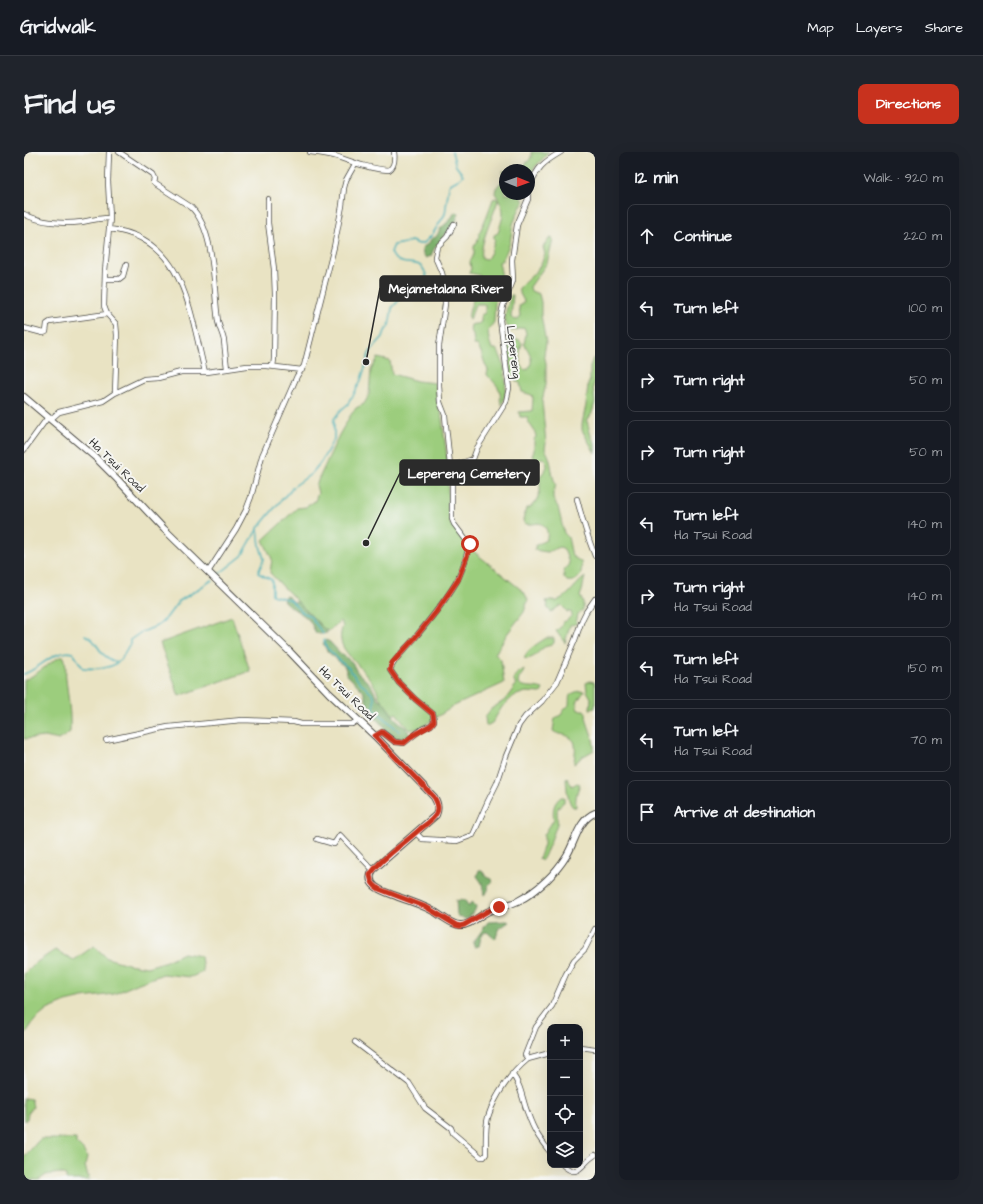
<!DOCTYPE html>
<html lang="en">
<head>
<meta charset="utf-8">
<style>
	:root { --surface:#171b24; --page:#20242c; --text:#f1f3f6; --muted:#9ea1a6; --line:#363941; --accent:#c8321e }
	body { margin:0; font-family:"Architects Daughter",sans-serif; background:var(--page); color:var(--text) }
	.controls { position:absolute; right:12px; bottom:12px; display:grid; overflow:hidden; border-radius:8px; box-shadow:0 4px 16px #0002 }
	.controls button { width:36px; height:36px; display:grid; place-items:center; padding:0; border:0; border-bottom:1px solid var(--line); background:var(--surface); color:var(--text); font:20px sans-serif }
	.compass { position:absolute; left:475px; top:12px; width:36px; height:36px; border-radius:50%; background:var(--surface); box-shadow:0 4px 16px #0002; rotate:91deg }
	.stop { position:absolute; width:12px; height:12px; margin:-9px; border:3px solid #c8321e; border-radius:50%; background:#fff }
	.stop.end { background:#c8321e; border-color:#fff; box-shadow:0 1px 4px #0008 }
	.list { margin:0; padding:0; list-style:none }
	h2 { display:flex; justify-content:space-between; align-items:center; height:52px; margin:0; padding:0 16px; font-size:17px }
	h2 small { font-size:13px; font-weight:400; color:var(--muted) }
	.list li { display:grid; grid-template-columns:26px 1fr auto; gap:12px; align-items:center; box-sizing:border-box; height:64px; margin:0 8px 8px; padding:0 8px; border:1px solid var(--line); border-radius:8px }
	.list b { display:block; font-size:15px; white-space:nowrap }
	.list p { margin:0; font-size:13px; white-space:nowrap; color:var(--muted) }
	.list em { font-size:13px; font-style:normal; color:var(--muted) }
	.icon { flex:none; width:22px; height:22px; fill:none; stroke:currentColor; stroke-width:2; stroke-linecap:round; stroke-linejoin:round }
	.map { position:relative; flex:none; width:571px; height:1028px; overflow:hidden; border-radius:8px }
	header { display:flex; align-items:center; gap:24px; box-sizing:border-box; height:56px; padding:0 20px; background:var(--surface); border-bottom:1px solid var(--line) }
	header strong { font-size:19px }
	nav { display:flex; gap:22px; margin-inline-start:auto; font-size:14px }
	.intro { display:flex; align-items:center; justify-content:space-between; box-sizing:border-box; height:96px; padding:0 24px }
	h1 { margin:0; font-size:28px }
	.button { padding:10px 18px; border-radius:8px; background:var(--accent); color:#fff; font-size:14px; font-weight:700 }
	main { display:flex; gap:24px; padding:0 24px }
	aside { flex:1; background:var(--surface); border-radius:8px; box-shadow:0 4px 16px #0002 }
	.map>svg:first-child { display:block }
</style>
</head>
<body>
<header>
<strong>Gridwalk</strong>
<nav><a>Map</a><a>Layers</a><a>Share</a></nav>
</header>
<div class="intro"><h1>Find us</h1><a class="button">Directions</a></div>
<main>
<div class="map">
<svg width="571" height="1028" viewBox="0 0 571 1028">
	<rect width="100%" height="100%" fill="#f6f6f2"/>
	<filter id="ink" filterUnits="userSpaceOnUse"><feTurbulence type="fractalNoise" baseFrequency=".025" numOctaves="2"/><feDisplacementMap in="SourceGraphic" scale="8" xChannelSelector="R" yChannelSelector="G"/><feConvolveMatrix kernelMatrix="1 2 1 2 8 2 1 2 1" color-interpolation-filters="sRGB"/></filter>
	<filter id="wash" filterUnits="userSpaceOnUse"><feTurbulence type="fractalNoise" baseFrequency=".012" numOctaves="4" result="noise"/><feDisplacementMap in="SourceGraphic" scale="16" xChannelSelector="R" yChannelSelector="G"/><feGaussianBlur stdDeviation="0.9" result="paint"/><feColorMatrix in="noise" values="0 0 0 0 0 0 0 0 0 0 0 0 0 0 0 0 0 1.4 0 .05"/><feComposite in="paint" operator="in"/></filter>
	<g filter="url(#wash)">
		<rect width="100%" height="100%" fill="#e9e3c3"/>
		<path fill="#9ccd7d" stroke="#647c54" d="M507,0H525L510,16L505,24V18H496C500,10 509,10 507,0Z
			M479,19H481V42H500L498,46L500,50L496,56L489,72L486,91L478,109L475,110L478,125L471,150L470,170L464,179L465,188L468,197H472C483,210 484,239 478,253C475,249 477,246 476,241C476,235 467,227 463,223L464,218C459,210 459,201 453,193H450L449,182L446,178L447,173L450,172H454L457,170V163L461,161V153L459,152H453L450,155L446,168L444,167L446,156L451,143H445L444,141H450L452,134L450,131L444,128L454,125L456,129L457,139L460,140L464,139L465,134L464,128L457,126L455,123L445,121L447,117L446,110L450,102V94C455,89 454,83 457,77C462,67 465,58 469,47L472,46L474,48C470,63 455,91 458,106L463,107L467,100L471,88L470,86V83L474,81C480,61 482,59 471,41L472,36L479,28Z
			M526,86L529,87L523,111L506,135L507,139L515,142L517,150V163L522,191L520,202L522,211V232L518,249L522,291L521,297C529,309 526,321 532,333L529,341V347L534,355L540,381L544,385L548,404L557,410C559,420 556,431 543,429L540,426V418L543,416L545,411L540,397L536,395L523,400L510,398L512,393L522,388C524,383 524,380 521,375C516,367 507,375 500,371L499,368L502,356H506L512,349L516,340V325L523,315L522,309L519,306L511,307L508,304L510,299V287L512,285C511,276 505,274 503,266L504,265H496L495,260L508,259L509,246L508,243L498,240L496,231L492,229L486,219L483,189L485,186L496,188L498,192C495,199 494,211 500,218L504,217C511,209 505,199 500,192L502,182L501,177L498,176L488,179C475,171 484,154 487,143H489L487,165L490,168L494,167L496,165L495,154L498,153L500,149L494,138C500,129 508,125 514,117C517,113 519,107 521,102L519,95Z
			M354,206L366,209L368,222L393,229L411,231L414,256L417,260L424,313V357L427,373L438,384L444,395L500,440L504,448L500,460L483,482L471,502L477,508L480,531L430,554L396,576L386,578L372,561L369,563L355,545C351,524 320,505 317,489C316,483 317,479 319,474L316,469L305,479L300,477L246,421L248,407L239,388L273,356L282,355L291,349L294,341L292,333L315,283L326,264L332,256L340,252L345,243L347,218Z
			M569,206H571V230L569,234L571,250L568,261L563,269L567,284L571,292V301L558,278V272L562,253L564,232L566,228V215Z
			M561,425C559,431 559,439 556,444L559,450V458L554,462L552,472L546,473L541,491L532,479L537,475L539,470L542,469L548,463L547,460H543L542,458L537,453L527,460L523,455L524,453L522,449L531,448L532,450C536,446 542,445 545,441C550,436 555,429 561,425Z
			M208,465L226,519L155,544L136,491Z
			M522,486H530V491C526,495 523,493 519,496C511,502 514,504 503,507L500,506C503,497 515,491 522,486Z
			M36,505H40C43,512 41,520 42,527C44,544 47,562 46,580L35,588L21,585L0,587V528C13,523 23,512 36,505Z
			M500,517L499,521L495,526L494,532C501,536 510,534 519,537L517,541L502,540L490,544L478,555L468,571L462,574L461,565L467,557L481,548L492,533C486,524 493,522 500,517Z
			M566,529L570,530L571,533V556L566,557L567,546L563,539L562,531Z
			M555,539H560C557,546 550,550 554,558H560L562,561C562,574 571,584 570,598L558,605L550,612C550,604 553,597 550,589C542,580 535,584 529,579L531,566L537,563L540,558L545,553C546,543 543,543 555,539Z
			M543,626L548,634L553,631L556,632C553,640 551,646 552,655H549C543,649 543,636 542,627Z
			M537,645H540V650C529,657 535,662 533,672C531,678 521,706 517,709L515,707L520,693V683L530,667C528,658 530,650 537,645Z
			M70,794L83,806L104,812L123,815L140,810L159,801L177,804L179,820L167,825L139,822L115,831L90,842L59,846L42,850L23,858L10,869L0,884V822L10,812L31,798L50,808Z
			M0,946L7,947L9,955L4,961L3,967L0,969Z
			M16,987H52V991L59,998L63,1005L61,1014L65,1028H42V1023L36,1021L22,1023L15,1028H0V1005Z"/>
		<path fill="#7db06c" stroke="#546e4c" d="M431,60L435,61C431,78 412,87 407,104L402,106L399,102L398,96L405,91L407,87L412,85L417,76L426,68Z
			M261,444L265,445L270,450H274L300,477L303,478V481L296,482L292,481C289,477 288,471 284,467C278,461 264,455 259,448Z
			M302,488L306,490L316,501L328,510L333,520L347,533L354,547L358,548L371,566L383,577L386,583L380,588H369L363,581L360,575L346,560L339,539L323,523L321,515L303,499L299,491Z
			M455,718H458L462,725L467,727L468,730L464,733C465,737 464,740 460,743L458,731L453,724Z
			M436,747L441,748L444,754H446L447,750L452,754C452,759 447,764 442,767L434,765L433,762L432,748L434,749Z
			M483,769L485,770L476,776L471,787L463,780L459,781L457,785L455,794L451,795L449,791L464,770Z"/>
		<g fill="none" stroke-linecap="round" stroke-linejoin="round">
			<path stroke="#39abb5" stroke-width="1.5" d="M234,377L236,394L240,407L234,421L248,428V443L267,448L276,459L286,464L299,482
				M195,422L218,404L234,376L253,353L269,335L287,322L297,310L310,287V267L317,258L324,252L326,247L329,244L337,228L345,202L349,196L359,185L361,179L365,174L368,156L375,148L376,144L380,143L387,145L392,140L400,135C403,130 404,126 401,120C394,105 382,116 372,107C369,106 368,102 367,100L370,93L381,91L387,89L395,92L400,91L408,83L421,62L425,34C429,28 435,30 439,23L432,14L428,0
				M61,483C71,487 72,494 79,502C83,506 88,508 93,511
				M300,488L302,495L317,510L325,516L331,525L350,544V557L375,579
				M0,522C15,517 32,496 49,501L59,516C72,517 89,518 98,506C101,501 102,497 106,492V488L116,481L135,473L143,465L154,450L188,428"/>
		</g>
	</g>
	<g filter="url(#ink)">
		<g fill="none" stroke-linecap="round" stroke-linejoin="round">
			<defs>
				<path id="street" d="M95,0L129,23L131,27L130,31L167,55C192,80 189,135 194,169C195,176 199,182 200,189C201,198 202,208 203,217
					M286,0C296,1 305,2 314,5C331,11 347,17 365,18C371,14 371,7 370,0
					M505,35C514,15 518,11 537,0
					M244,47V71L250,117L251,142L250,207L249,215
					M0,62C16,71 40,72 58,70C67,68 76,66 86,66
					M85,77C161,85 166,161 181,220
					M81,127H95L99,124L102,113
					M0,176L19,181L22,180L23,172L26,170L83,162
					M91,241L120,227L134,226L157,220H183L223,214H243L278,218
					M27,267L35,260L79,249L91,241L93,183L92,172L83,162L80,154L81,119L86,66L84,29L85,0
					M0,298L24,265
					M426,315L449,307L453,296L482,250L485,236L476,168L479,154L489,129L488,108L493,73L504,47V42
					M553,347C558,367 564,386 571,404
					M184,420L212,377L222,358L227,345L238,304L273,224L280,214L310,95L318,54L320,36L322,28L331,12
					M351,584L358,580L371,590L380,591L398,577L407,573L410,569L409,562L391,547L375,531L366,518C370,506 382,497 390,487C404,470 424,446 434,427C439,416 443,404 445,392L430,372L428,367V332L422,274L421,263L416,250L415,233V194L421,152V134L418,121L411,105L413,95L423,85L430,72
					M82,588L144,575L218,568L270,570L277,572H328L334,568
					M392,681L398,687L433,689L449,683L464,649L473,631L482,604L495,573L501,565L518,549L533,530L551,488L558,468L562,460L571,447
					M293,687L310,692L316,683L349,718
					M331,890L385,931L401,956L427,976L429,981L457,1005H460L462,1002C462,990 461,977 464,965C471,943 487,921 504,907L501,903L512,875L528,854L542,822L550,808L561,797L571,777
					M556,895L571,897
					M504,907L526,901
					M488,922C498,934 498,948 504,962C510,979 515,986 526,1000
					M539,1013C555,1028 557,1011 571,1003"/>
				<path id="secondary" d="M0,245L71,305L93,327L140,377L266,500L305,541L351,584L410,645C414,651 415,656 412,663L349,718C339,734 361,740 372,744C387,750 404,754 417,764C422,767 429,773 436,773C445,774 455,764 463,760C473,755 484,754 494,749C514,739 532,721 543,703C551,690 555,667 571,661"/>
			</defs>
			<use href="#street" stroke="#484742" stroke-width="6"/>
			<use href="#secondary" stroke="#484742" stroke-width="8"/>
			<use href="#street" stroke="#fff" stroke-width="4.5"/>
			<use href="#secondary" stroke="#fff" stroke-width="6"/>
		</g>
	</g>
	<g fill="none" stroke-linecap="round" stroke-linejoin="round" filter="url(#ink)">
		<path stroke="#c8321e" stroke-width="5" d="M446,392L443,404L434,428L412,460L390,487L368,511L366,518L375,531L391,547L409,562L410,569L407,573L388,584L380,591L371,590L358,580L351,584L410,645C413,650 416,657 412,662C409,668 401,673 396,677C381,691 356,707 346,723C347,730 349,733 355,737L402,755L432,773L436,774L440,773L464,759L475,755"/>
	</g>
	<g text-anchor="middle" stroke-width="4" stroke-linejoin="round" paint-order="stroke">
		<g font-size="12" fill="#2b2b2b" stroke="#f6f6f2">
			<text transform="translate(490 200) rotate(83)" y="4">Lepereng</text>
			<text transform="translate(93 313) rotate(44)" y="4">Ha Tsui Road</text>
			<text transform="translate(323 541) rotate(44)" y="4">Ha Tsui Road</text>
		</g>
	</g>
	<path fill="none" stroke="#2b2b2b" stroke-width="1.5" d="M342 210L356 136M342 391L376 321"/>
	<g fill="#2b2b2b" stroke="#f6f6f2" stroke-width="1.5">
		<circle cx="342" cy="210" r="4"/>
		<circle cx="342" cy="391" r="4"/>
	</g>
	<g fill="#2b2b2b" stroke="#2b2b2b" stroke-width="1.5">
		<rect x="356" y="124" width="131" height="25" rx="4"/>
		<rect x="376" y="308" width="139" height="25" rx="4"/>
	</g>
	<g font-size="13" text-anchor="middle" font-weight="bold" fill="#fff">
		<text x="422" y="141">Mejametalana River</text>
		<text x="445" y="326">Lepereng Cemetery</text>
	</g>
</svg>
<div class="controls">
<button>+</button>
<button>−</button>
<button><svg class="icon" aria-label="locate" viewBox="0 0 24 24"><circle cx="12" cy="12" r="6"/><path d="M12 2v4M12 18v4M2 12h4M18 12h4"/></svg></button>
<button><svg class="icon" aria-label="layers" viewBox="0 0 24 24"><path d="M12 4l9 5-9 5-9-5zM3 14l9 5 9-5"/></svg></button>
</div>
<svg class="compass" viewBox="-18 -18 36 36"><path d="M0-13l5 13h-10z" fill="#e53935"/><path d="M0 13l5-13h-10z" fill="#9ea1a6"/></svg>
<div class="stop" style="left:446px;top:392px"></div>
<div class="stop end" style="left:475px;top:755px"></div>
</div>
<aside>
<h2>12 min<small>Walk · 920 m</small></h2>
<ul class="list">
<li><svg class="icon" aria-label="ahead" viewBox="0 0 24 24"><path d="M12 20V5M6 11l6-6 6 6"/></svg><div><b>Continue</b></div><em>220 m</em></li>
<li><svg class="icon" aria-label="left" viewBox="0 0 24 24"><path d="M17 20v-9H6M10 6l-5 5 5 5"/></svg><div><b>Turn left</b></div><em>100 m</em></li>
<li><svg class="icon" aria-label="right" viewBox="0 0 24 24"><path d="M7 20v-9h11M14 6l5 5-5 5"/></svg><div><b>Turn right</b></div><em>50 m</em></li>
<li><svg class="icon" aria-label="right" viewBox="0 0 24 24"><path d="M7 20v-9h11M14 6l5 5-5 5"/></svg><div><b>Turn right</b></div><em>50 m</em></li>
<li><svg class="icon" aria-label="left" viewBox="0 0 24 24"><path d="M17 20v-9H6M10 6l-5 5 5 5"/></svg><div><b>Turn left</b><p>Ha Tsui Road</p></div><em>140 m</em></li>
<li><svg class="icon" aria-label="right" viewBox="0 0 24 24"><path d="M7 20v-9h11M14 6l5 5-5 5"/></svg><div><b>Turn right</b><p>Ha Tsui Road</p></div><em>140 m</em></li>
<li><svg class="icon" aria-label="left" viewBox="0 0 24 24"><path d="M17 20v-9H6M10 6l-5 5 5 5"/></svg><div><b>Turn left</b><p>Ha Tsui Road</p></div><em>150 m</em></li>
<li><svg class="icon" aria-label="left" viewBox="0 0 24 24"><path d="M17 20v-9H6M10 6l-5 5 5 5"/></svg><div><b>Turn left</b><p>Ha Tsui Road</p></div><em>70 m</em></li>
<li><svg class="icon" aria-label="arrive" viewBox="0 0 24 24"><path d="M6 21V4h12l-3 4 3 4H6"/></svg><div><b>Arrive at destination</b></div></li>
</ul>
</aside>
</main>
</body>
</html>
